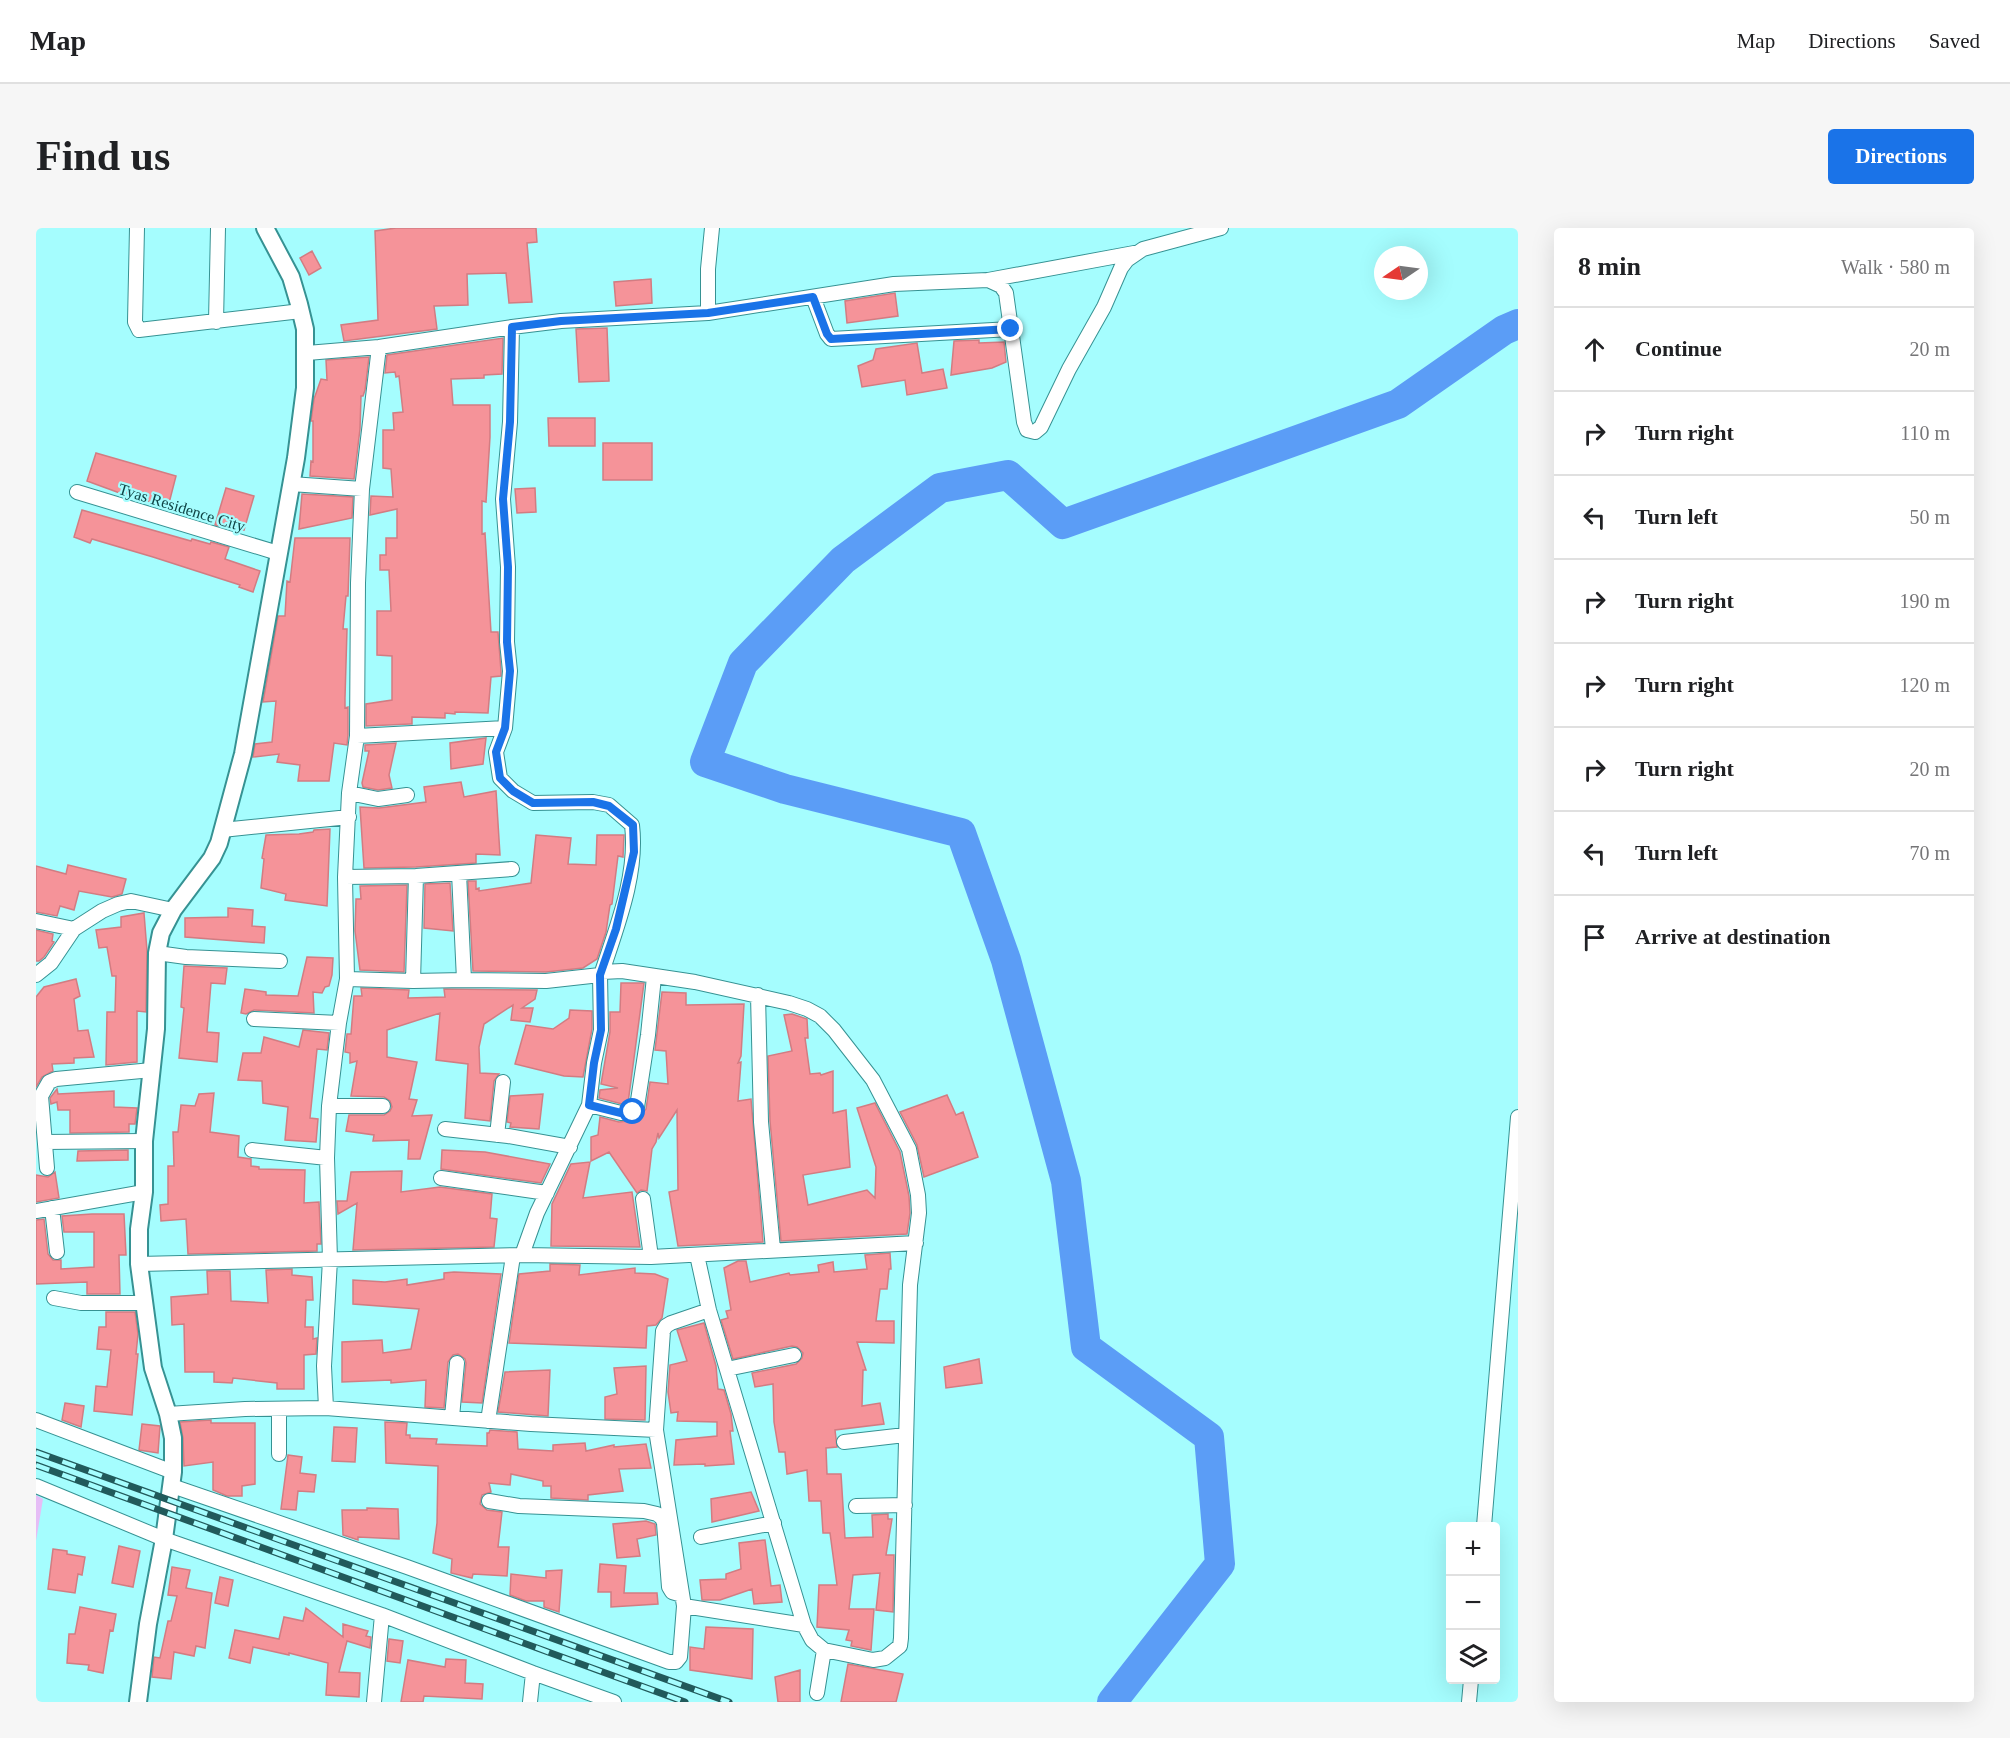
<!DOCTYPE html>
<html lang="en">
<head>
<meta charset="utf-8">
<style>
	:root { --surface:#fff; --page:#f6f6f6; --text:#202124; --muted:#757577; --line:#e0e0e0; --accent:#1a73e8 }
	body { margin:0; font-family:"Times New Roman",serif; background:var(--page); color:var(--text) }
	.controls { position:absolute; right:18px; bottom:18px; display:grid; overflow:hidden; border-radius:6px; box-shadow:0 6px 24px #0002 }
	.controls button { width:54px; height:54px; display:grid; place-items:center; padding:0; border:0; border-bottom:2px solid var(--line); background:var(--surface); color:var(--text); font:30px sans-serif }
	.compass { position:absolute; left:1338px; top:18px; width:54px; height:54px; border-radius:50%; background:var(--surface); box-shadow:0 6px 24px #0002; rotate:257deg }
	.stop { position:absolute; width:18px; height:18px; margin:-14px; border:4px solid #1a73e8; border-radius:50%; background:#fff }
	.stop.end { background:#1a73e8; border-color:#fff; box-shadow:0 2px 6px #0008 }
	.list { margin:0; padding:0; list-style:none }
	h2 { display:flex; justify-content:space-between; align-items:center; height:78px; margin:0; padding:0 24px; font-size:26px }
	h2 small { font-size:20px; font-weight:400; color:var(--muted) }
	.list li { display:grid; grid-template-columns:39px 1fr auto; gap:18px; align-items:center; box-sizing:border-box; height:84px; padding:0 24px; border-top:2px solid var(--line) }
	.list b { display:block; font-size:22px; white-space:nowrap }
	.list em { font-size:20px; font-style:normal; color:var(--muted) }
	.icon { flex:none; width:33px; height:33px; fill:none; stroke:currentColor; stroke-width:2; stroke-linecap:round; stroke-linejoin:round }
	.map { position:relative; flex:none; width:1482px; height:1474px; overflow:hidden; border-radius:6px }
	header { display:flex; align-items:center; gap:36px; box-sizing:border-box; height:84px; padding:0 30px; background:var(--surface); border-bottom:2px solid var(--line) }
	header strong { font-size:28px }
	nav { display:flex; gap:33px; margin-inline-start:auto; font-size:21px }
	.intro { display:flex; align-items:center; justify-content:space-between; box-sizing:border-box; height:144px; padding:0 36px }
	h1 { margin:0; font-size:42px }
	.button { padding:15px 27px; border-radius:6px; background:var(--accent); color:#fff; font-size:21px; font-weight:700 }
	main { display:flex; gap:36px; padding:0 36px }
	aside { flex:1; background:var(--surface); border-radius:6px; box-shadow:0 6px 24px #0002 }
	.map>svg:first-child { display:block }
</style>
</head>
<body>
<header>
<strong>Map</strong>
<nav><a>Map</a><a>Directions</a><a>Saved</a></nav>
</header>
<div class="intro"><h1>Find us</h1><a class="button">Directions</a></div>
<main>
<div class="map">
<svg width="1482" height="1474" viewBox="0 0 1482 1474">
	<rect width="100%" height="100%" fill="#a5fdfe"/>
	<path fill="#e6bdf6" d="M0,1267L7,1271L0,1313Z"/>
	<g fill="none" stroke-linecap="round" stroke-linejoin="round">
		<path stroke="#5b9df6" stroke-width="30" d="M1076,1474L1184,1336L1173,1209L1050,1119L1030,953L970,732L925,605L749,561L669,534L707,435L807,332L904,260L972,247L1027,296L1362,176L1468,102L1482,96"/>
	</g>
	<path fill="#f59399" stroke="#d27c82" stroke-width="1.5" d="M360,0H500L501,14L491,15L496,74L473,75L470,45L431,46L432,77L398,78L401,101L308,113L305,97L342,92L339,3Z
		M276,23L285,40L273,47L264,30Z
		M615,51L616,75L580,78L578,54Z
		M859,65L862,88L811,95L809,73Z
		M571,100L573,153L543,154L540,101Z
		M467,110L466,146L448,147V150L415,151L417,177H454V209L450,274L446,273V306L449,305L455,404H462L465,443V448L455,449L452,485L419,484V486L409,485V490L376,489V496H374L330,498V476L356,472V428L341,427V383H355L353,342H344V327H350V310H361V281L334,287L335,268L357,269L355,241L347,240V202H358L357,185L367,184L363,148L360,149L359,144L349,145L351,127Z
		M943,112V115L968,114L970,134L956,140L915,147L918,113Z
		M881,115L886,145L907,141L911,160L871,167L869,152L826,159L822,138L837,132L840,121Z
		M333,129L329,162L327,168H325L324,201L318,251L274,248L275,233L277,234V193H275L278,171L285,151L291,152L290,132Z
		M512,190H559V218H513Z
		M567,215H616V252H567Z
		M60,225L140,248L132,279L81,264L51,253Z
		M190,260L218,268L208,302L199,300L198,302L179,297Z
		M499,260L500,284L481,285L479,261Z
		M266,266L317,269L316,290L263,301Z
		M46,282L155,313L156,311L174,316L175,314L193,319L189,331L224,343L217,364L203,359L204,357L117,329L56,311L54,315L38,309Z
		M259,310H314L312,368H310L307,401H311L309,470V480L312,479V507L311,517L298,515L293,553H262L264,537L241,534L243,526L217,529L219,516L236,514L240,473L227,474L242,388H249L251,353L254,354Z
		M450,510L447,536L415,541L414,515Z
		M360,515L353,547L356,560L342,562L327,559L326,555L333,523H329V517Z
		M425,554L428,569L460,563L464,627L440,626V635L380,639L328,640L324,579L343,580L390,574L388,559Z
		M294,601L291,678L249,672L250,666L225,660L228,631L226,630L230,607L263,606L277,604L278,602Z
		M500,607L535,610L532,636L560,637L561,607H588L587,629L582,628L576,676L574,677L570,704L561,731L547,740L510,744L437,743L432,653H440V661L443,660V663L495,655Z
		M32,637L90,651L86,666L76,669L43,663L38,682L24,678L21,688L0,684V638L30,646Z
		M414,655L417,703L388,700L389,656Z
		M371,657L368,744L324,742L319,703L320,671H325L324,658Z
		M192,680L217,682L216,698L229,699L228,715L149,709V690L192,689Z
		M108,685L111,723L110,784L101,783V834L70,837L71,784H79L80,748H76L71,719L63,720L60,702L85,699V689Z
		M0,702L17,706L16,713L18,714L8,729L3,733H0Z
		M271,729L297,730L296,747L293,758L289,759L286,765L277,764L278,785L218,782L210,786L205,785L209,761L230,764V767L262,768Z
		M148,738L191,740L189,756L175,755L171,804L183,805L181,834L143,830L148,780L145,779Z
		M40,751L44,768L38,771L42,803L52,802L58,829L38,830V835L16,836L17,843L6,849L0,859V769L8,759Z
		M585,755H608L592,875L586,876L563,870L564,862L582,860L565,856L574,804V784H584Z
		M325,760L373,762L372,770L409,769L408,761L501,762L499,771L486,780H497L494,794L475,792L477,777L448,796L443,819L444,845L463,846L458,853L454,893L429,890L432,836L400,832L404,785L351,802V829L381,834L373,871L381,872L376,888L396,887L384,931H372L373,912L337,913L338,907L310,903L313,887H348L354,883L356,879L354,873L348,869L315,868L321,833L314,835V825L309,824L311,806H315L318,768H326Z
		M626,764L650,765V777L708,776L705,828L702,835L705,834L702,873L715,871L727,1014L642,1018L633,964L642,962L641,882L623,910L622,905L620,914L616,921L611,963L605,962L601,965L573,924L555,933V909L562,907L564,889L583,894L601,892L610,881L614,854L632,856L630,823L619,822Z
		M534,782L556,783V801L547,849L528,848L479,836L490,797L517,801L533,790Z
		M756,786L771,791L772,810H769L774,846L784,845L785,847L797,843V885L810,882L814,939L767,947L772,977L831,962L839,970L840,939L821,880L839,875L864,924L873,968L874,985L871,1006L745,1013L734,893L732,828L756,823L748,787Z
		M267,802L293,805L291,822L281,821L274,890L282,891L280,914L249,912L252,879L227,875L226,853L202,852L207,825H225L228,809L263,819Z
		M21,861L22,866L78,863V879L101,880L99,896H93V904L34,905V882H22L21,874L15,876L14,870Z
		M178,865L174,904L203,908L202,929L215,931V938L223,939V941L269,942L268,975L283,974L285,1016H281V1023L152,1026L150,991L125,993L124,977L132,976V938H138L137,904H142L145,877L159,878L163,866Z
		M507,866L503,901L474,899L475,895L471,894L474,868Z
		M911,867L920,887L927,884L942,929L888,949L881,917L864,884Z
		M92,922V932L41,933L42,923Z
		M406,922L449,924L514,936L505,955L405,941Z
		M554,934L547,970L596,964L604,1019L515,1018L516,976L535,936Z
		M366,943L365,964L404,959L456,966L454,990L461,991L458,1019L317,1022L321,975L302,986L301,973H311L315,944Z
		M19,944L23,970L0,974V947L12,949Z
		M56,986H88L90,1027H83L84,1066H51V1054L0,1056V992L8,991L12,1026L17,1032H25V1041L58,1039V1004H28L26,988Z
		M854,1025L855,1041H853L851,1061H844L840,1093H858V1115L821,1114L830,1142H827L826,1178L844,1175L848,1196L799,1202L801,1219L790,1220L791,1246H805L809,1310L837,1309L836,1287L852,1286V1291H856L850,1327H858L857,1384L840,1382L844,1345L817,1347L813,1381H838L835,1422L815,1418L816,1413L810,1412L813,1402L781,1399L783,1357H801L794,1305H787L785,1273H773L771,1242L751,1246L749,1224H743L738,1194L737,1156L719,1159L716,1145L760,1136L766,1130L767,1125L761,1119L756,1118L697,1131L685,1092L692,1090L690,1083L695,1082L688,1040L702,1033H710L714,1054L753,1045L754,1047L783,1044L782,1037L797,1034L798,1044L831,1041L829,1027Z
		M514,1036L544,1037L543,1047L599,1040V1045L619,1046L632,1051L626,1090L620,1097L611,1098L610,1120L473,1115L483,1046L514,1043Z
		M256,1041V1047L276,1049L277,1072H270L269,1099H277V1111L281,1110L280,1126L268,1127V1161H241V1155L197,1150L196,1155L178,1154V1144H149L148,1096L136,1097L135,1069L172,1066L171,1043H194L195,1073L232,1075L230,1042Z
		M418,1044L465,1046L446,1175L426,1174L430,1135L429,1131L422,1126L417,1127L412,1134L408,1180L389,1179L390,1152L355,1155V1152L306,1154V1114L346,1112L347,1125L375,1121L383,1081L317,1076V1052L349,1054L371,1051V1057L408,1051V1045Z
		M70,1084H99L102,1106L100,1126H102L96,1187L58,1183L60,1158L71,1159L75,1122L61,1121L63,1099H70Z
		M668,1095L680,1138L682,1161L688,1162L695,1186L697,1203H694L698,1236L669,1238V1236L638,1237L640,1212L681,1208V1194L641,1193L642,1184L635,1185L632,1164L634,1137L651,1133L641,1102Z
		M943,1131L946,1155L910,1160L908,1139Z
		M610,1138L609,1192L569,1191V1169L581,1166L578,1140Z
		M514,1142L512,1188L462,1184L469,1144Z
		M29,1175L48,1178L45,1199L26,1192Z
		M175,1192V1195H219V1256L206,1258V1268H191L177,1262V1234L148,1238L147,1210L144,1194Z
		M349,1194L371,1195L370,1207H374V1210L401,1211L400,1216L451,1218V1205H453L454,1202L481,1204L482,1221L517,1223V1217L549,1215L550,1223L578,1217V1219L610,1216L615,1240L583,1241L587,1263L552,1267V1272L515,1270V1258H507V1253L475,1246L474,1257L453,1255L455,1264L446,1267L444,1276L451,1282L466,1284L462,1319H473L471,1348L437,1346L436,1350L415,1345L416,1331L397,1325L401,1295L402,1238L350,1235Z
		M106,1196L124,1198L122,1225L103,1222Z
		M298,1199L321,1200L319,1234L296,1233Z
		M252,1227L266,1229L264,1245L280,1247L278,1264L262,1263L260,1282L245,1281Z
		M715,1264L723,1283L676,1294L675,1271Z
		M331,1280L362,1281L363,1311L322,1309V1312L307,1307L306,1282H331Z
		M610,1293L619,1296L620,1307L601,1311L604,1328L581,1330L577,1296Z
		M729,1312L735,1358L744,1357L746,1374L718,1376L716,1361L684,1372H666L664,1352L690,1351V1346L705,1341L703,1315Z
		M83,1318L104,1323L97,1359L76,1355Z
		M17,1321L31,1323V1326L49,1329L46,1347L42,1346L39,1365L12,1361Z
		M564,1336L590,1338L588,1365H621L622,1376L575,1379V1364H562Z
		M136,1339L154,1342L150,1360L176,1365L169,1420L160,1418L158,1428L138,1424L135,1451L116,1449L118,1429L124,1430L132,1393H135L141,1368L132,1367Z
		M526,1342L523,1384L508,1379V1373H490L474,1367L475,1346L510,1350V1343Z
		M184,1349L197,1352L192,1378L179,1375Z
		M44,1379L80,1386L77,1403L74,1402L67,1445L52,1442L53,1437L31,1435L33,1406H39Z
		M270,1380L307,1409V1396L332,1403L330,1408L335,1409L334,1420L311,1413L303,1444L324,1445L323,1469L290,1467L292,1435L253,1425V1427L217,1419L214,1435L193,1430L199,1402L243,1411L248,1389L267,1393Z
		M670,1399L717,1401L716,1451L654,1442V1419L668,1421Z
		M353,1411L367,1413L364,1435L351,1433Z
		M410,1431L430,1432L429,1455L447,1456L446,1471L388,1468L387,1474H365L372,1432L409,1439Z
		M812,1436L867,1446L860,1474H805Z
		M764,1442V1474H742L739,1449Z"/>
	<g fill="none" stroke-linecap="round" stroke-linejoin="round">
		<defs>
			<path id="minor" d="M101,0L99,94L103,102L265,83
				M952,52L1098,25
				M777,69L791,106L795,111L975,101
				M672,85V41L676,0
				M180,94L182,0
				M476,99L474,194L467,271L472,339L471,414L474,443L469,500L460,524L464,550L477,563L497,575L557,574L573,577L596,597C602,646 581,698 566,744
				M271,125L343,119L476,99L525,93L672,85L858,56L952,52L965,58L970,65L988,194L991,202L999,204L1005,199L1033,141L1068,79L1085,40L1091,32L1107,21L1185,0
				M255,256L326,261
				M41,264L242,325
				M321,508L469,500
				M313,565L342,571L371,567
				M186,602L313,589
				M423,645L428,752
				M309,649L380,648L476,641
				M0,693L38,701
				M121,725L150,729L244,733
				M0,747L15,735L38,701L66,683L82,676L95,673L137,682
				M311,751L377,753L428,752L510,753L564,747L566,744L586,743L659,754L753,775L771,781L784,788L798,802L837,852L873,921L882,967L883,985L874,1057L865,1410L864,1418L849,1430L837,1432L788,1422L776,1412L768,1397L673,1082L661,1027
				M377,753L380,648
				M722,767L725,894L737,1021
				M218,791L303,795
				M553,877L585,885L597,884L601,879L612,807L618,749
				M293,878H347
				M409,901L472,908L534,919
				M461,907L467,854
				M9,914L108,913
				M216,922L291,930
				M11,940L5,868L13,854L20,851L116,842
				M405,950L511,965
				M607,971L615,1029
				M16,980L21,1024
				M0,983L108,964
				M486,1027L501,985L553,877L558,835L565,802L564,747
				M103,1036L486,1027L615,1029L880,1015
				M18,1070L45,1075H107
				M691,1141L758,1127
				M290,1180L288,1138L294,1032L291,930L293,878L303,795L311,751L309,649L313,565L321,508L322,355L326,261L343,119
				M132,1186L209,1181L290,1180L495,1196L620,1202L648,1378L644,1429L640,1434H633L371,1339L136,1258
				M416,1189L421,1135
				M0,1192L137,1244
				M452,1193L477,1028
				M620,1202L627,1103L630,1098L635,1095L673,1082
				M808,1214L869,1207
				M243,1226V1181
				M0,1258L128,1311L346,1387L497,1445L578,1474
				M453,1273L483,1278L608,1283L621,1286L626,1290L628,1295L633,1359L636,1364L646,1367
				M820,1278L869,1277
				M1448,1298L1482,889
				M665,1309L738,1295
				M648,1378L768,1397
				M781,1465L788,1422
				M338,1474L346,1387
				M494,1474L497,1445
				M1433,1474L1435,1452"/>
			<path id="tertiary" d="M102,1474L112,1396L128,1311L137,1244V1210L132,1186L117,1140L103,1036V1001L108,964V913L120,801L121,725L125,705L137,682L176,630L183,615L207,526L260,230L269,160V101L263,76L255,49L229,0"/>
		</defs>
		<use href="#minor" stroke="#369293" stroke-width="16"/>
		<use href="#tertiary" stroke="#369293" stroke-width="20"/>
		<use href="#minor" stroke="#fff" stroke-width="14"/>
		<use href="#tertiary" stroke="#fff" stroke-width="16"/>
		<defs>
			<path id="rail" d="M0,1224L693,1474
				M0,1237L649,1474"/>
		</defs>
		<use href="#rail" stroke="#215a5b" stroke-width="7"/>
		<use href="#rail" stroke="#a5fdfe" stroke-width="4.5" stroke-dasharray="14" stroke-linecap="butt"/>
	</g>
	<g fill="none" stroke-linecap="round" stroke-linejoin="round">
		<path stroke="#1a73e8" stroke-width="8" d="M597,884L585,885L553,877L558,835L565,802L564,747L580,701L598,624L597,597L573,578L557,574L497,575L477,563L464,550L460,524L469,500L474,443L471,414L472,339L467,271L474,194L476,99L525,93L672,85L777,69L791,106L795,111L975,101"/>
	</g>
	<g text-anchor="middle" stroke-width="4.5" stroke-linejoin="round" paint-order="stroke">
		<g font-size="16" fill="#104546" stroke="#a5fdfe">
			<text transform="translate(146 279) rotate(17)" y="6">Tyas Residence City</text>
		</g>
	</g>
</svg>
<div class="controls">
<button>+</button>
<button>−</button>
<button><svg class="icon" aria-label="layers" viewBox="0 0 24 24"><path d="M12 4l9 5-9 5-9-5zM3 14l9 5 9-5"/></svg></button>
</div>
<svg class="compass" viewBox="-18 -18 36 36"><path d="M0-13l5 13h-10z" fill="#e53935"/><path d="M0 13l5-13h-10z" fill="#757577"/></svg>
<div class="stop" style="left:597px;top:884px"></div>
<div class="stop end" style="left:975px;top:101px"></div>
</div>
<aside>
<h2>8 min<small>Walk · 580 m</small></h2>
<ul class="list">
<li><svg class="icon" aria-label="ahead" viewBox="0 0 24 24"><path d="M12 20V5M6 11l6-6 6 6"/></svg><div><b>Continue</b></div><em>20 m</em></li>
<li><svg class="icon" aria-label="right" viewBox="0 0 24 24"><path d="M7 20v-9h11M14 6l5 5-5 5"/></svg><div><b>Turn right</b></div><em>110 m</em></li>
<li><svg class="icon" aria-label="left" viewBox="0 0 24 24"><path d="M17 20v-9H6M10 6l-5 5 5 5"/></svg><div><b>Turn left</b></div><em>50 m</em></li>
<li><svg class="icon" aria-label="right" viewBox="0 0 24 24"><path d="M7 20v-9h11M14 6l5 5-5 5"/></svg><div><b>Turn right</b></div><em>190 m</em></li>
<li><svg class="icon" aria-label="right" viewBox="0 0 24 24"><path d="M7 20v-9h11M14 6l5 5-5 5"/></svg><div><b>Turn right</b></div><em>120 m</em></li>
<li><svg class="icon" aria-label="right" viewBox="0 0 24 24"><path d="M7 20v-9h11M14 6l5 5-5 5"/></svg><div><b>Turn right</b></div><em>20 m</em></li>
<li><svg class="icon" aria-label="left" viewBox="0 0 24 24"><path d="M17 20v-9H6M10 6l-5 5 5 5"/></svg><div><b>Turn left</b></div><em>70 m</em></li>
<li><svg class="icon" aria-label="arrive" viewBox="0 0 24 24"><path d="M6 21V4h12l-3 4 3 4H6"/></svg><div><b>Arrive at destination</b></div></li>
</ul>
</aside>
</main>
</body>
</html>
